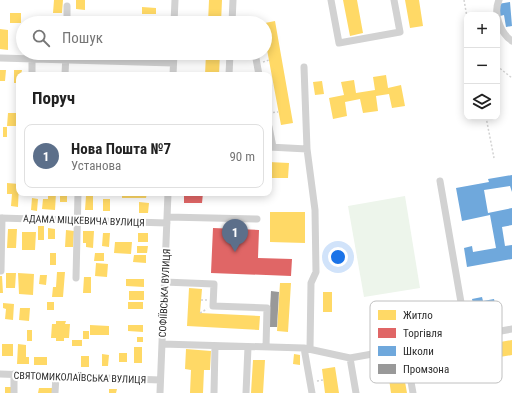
<!DOCTYPE html>
<html lang="uk">
<head>
<meta charset="utf-8">
<style>
	:root { --surface:#fff; --page:#f2f2f2; --text:#222; --muted:#767676; --line:#e0e0e0; --accent:#767676 }
	body { margin:0; font-family:"Roboto Condensed",sans-serif; background:var(--page); color:var(--text) }
	.controls { position:absolute; right:12px; top:12px; display:grid; overflow:hidden; border-radius:8px; box-shadow:0 2px 10px #0003 }
	.controls button { width:36px; height:36px; display:grid; place-items:center; padding:0; border:0; border-bottom:1px solid var(--line); background:var(--surface); color:var(--text); font:20px sans-serif }
	.you { position:absolute; left:338px; top:257px; width:14px; height:14px; margin:-10px; border:3px solid #fff; border-radius:50%; background:#1a73e8; box-shadow:0 0 0 6px #1a73e833 }
	.badge { display:grid; place-items:center; width:26px; height:26px; border-radius:50%; background:var(--accent); color:#fff; font-size:13px; font-weight:700 }
	.pin { position:absolute; translate:-50% -33px; filter:drop-shadow(0 1px 2px #0008) }
	.pin::after { content:''; position:absolute; top:21px; width:14px; height:12px; background:inherit; clip-path:polygon(0 0,100% 0,50% 100%) }
	.list { margin:0; padding:0; list-style:none }
	h2 { display:flex; justify-content:space-between; align-items:center; height:52px; margin:0; padding:0 16px; font-size:17px }
	h2 small { font-size:13px; font-weight:400; color:var(--muted) }
	.list li { display:grid; grid-template-columns:26px 1fr auto; gap:12px; align-items:center; box-sizing:border-box; height:64px; margin:0 8px 8px; padding:0 8px; border:1px solid var(--line); border-radius:8px }
	.list b { display:block; font-size:15px; white-space:nowrap }
	.list p { margin:0; font-size:13px; white-space:nowrap; color:var(--muted) }
	.list em { font-size:13px; font-style:normal; color:var(--muted) }
	.icon { flex:none; width:22px; height:22px; fill:none; stroke:currentColor; stroke-width:2; stroke-linecap:round; stroke-linejoin:round }
	.map { position:relative; flex:none; width:512px; height:393px; overflow:hidden }
	.search { position:absolute; background:var(--surface); box-shadow:0 2px 10px #0003; left:16px; top:16px; width:256px; height:44px; display:flex; align-items:center; gap:10px; box-sizing:border-box; padding:0 14px; border-radius:22px; color:var(--muted); font-size:15px }
	.panel { position:absolute; background:var(--surface); box-shadow:0 2px 10px #0003; left:16px; top:72px; width:256px; height:124px; border-radius:8px }
	.map>svg:first-child { display:block }
</style>
</head>
<body>
<div class="map">
<svg width="512" height="393" viewBox="0 0 512 393">
	<rect width="100%" height="100%" fill="#fff"/>
	<path fill="#edf5eb" d="M405,196L420,288L364,297L348,206Z"/>
	<path fill="#ffd966" d="M54,0H63L62,13H53Z
		M76,0H85V10L76,9Z
		M209,0H222L221,23H208Z
		M343,0H357L363,33L350,36Z
		M405,0H419L423,26L410,28Z
		M142,7L156,8V14H142Z
		M10,13H21V23H10Z
		M140,20L156,21V23H140Z
		M75,21H85V23H75Z
		M275,21L293,123L281,125L265,39V23Z
		M0,29L8,30V50L0,49Z
		M206,53H220L219,75H205Z
		M0,70H6L5,81H0Z
		M14,70H22L21,75H19V83H14Z
		M44,72H56V75H44Z
		M386,75L388,88L401,85L405,106L392,108L389,94L376,96L378,111L363,113L360,99L345,102L347,116L333,119L329,98L344,95L341,82L354,80L356,93L375,90L373,77Z
		M322,81L324,94L315,95L313,82Z
		M8,113H17L16,126H7Z
		M3,127H7V137H3Z
		M269,162L289,163L288,178H269Z
		M7,183L19,184L18,207L11,206L12,194H7Z
		M48,193H56L55,210L42,209L43,199H48Z
		M60,193H67V202H60Z
		M122,193H147L146,198H122Z
		M86,196H93V210H85Z
		M32,198L38,199L37,211L31,210Z
		M103,199H110V211H103Z
		M139,202L149,203L148,213H139Z
		M270,212H305V243L270,242Z
		M38,226H44V240H38Z
		M48,228L55,229V239H48Z
		M8,229H17L16,248H7Z
		M66,230L74,231L73,247H65Z
		M83,231H94L93,248L86,247V243H83Z
		M22,232H36L35,250H22Z
		M103,233H110L109,247L102,246Z
		M138,233H148V242H138Z
		M115,242H132L131,254L114,253Z
		M137,246H148L147,253H137Z
		M50,253H56V265H50Z
		M95,253H104V261H94Z
		M134,255H146V263L133,262Z
		M96,263L108,264L107,277L95,276Z
		M57,272H65L63,297H52L53,287H56Z
		M6,273H16L15,288H6Z
		M18,273L34,274L33,295L19,294Z
		M40,275H47L46,285L39,284Z
		M0,276H2L3,293H0Z
		M84,277H91V293H83Z
		M126,279H144V287L126,286Z
		M280,283H291L288,332L277,331Z
		M189,288L202,289L200,313L260,316L259,330L187,326Z
		M129,291H144V300H129Z
		M323,292H332V312H323Z
		M47,302H54V310H47Z
		M128,302H143V309H128Z
		M3,303L14,304L13,320L5,319L6,309L3,308Z
		M20,308H30L29,321L19,320Z
		M56,321H66L65,324H70L69,338H64V341H56V338H51L52,324H56Z
		M90,325L109,326V335H90Z
		M128,325H143V332L128,331Z
		M27,330H32V341H27Z
		M83,331H89V339H83Z
		M137,337H143V342H137Z
		M72,340H82V346H72Z
		M512,340V355L413,372L411,358Z
		M2,344H13V356H2Z
		M18,344L26,345V357H29V364H17Z
		M134,347H142V363H134Z
		M186,349L211,351L210,370H204L203,393H190L191,370L185,369Z
		M119,353H127V362H119Z
		M102,354L109,355L108,366H102Z
		M294,354L300,355V365L293,364Z
		M81,356H89V367H81Z
		M34,357H47V365H34Z
		M253,360H265L263,393H251Z
		M335,367L339,393H325L322,369Z
		M404,376L407,393H391L389,379Z
		M5,387H11V393H5Z
		M39,388H53V393H38Z
		M109,389H117L116,393H109Z"/>
	<path fill="#e06666" d="M184,193H203L202,203H184Z
		M213,228L259,230L258,258L292,259L291,276L211,273Z"/>
	<path fill="#6fa8dc" d="M510,2L512,26L506,27L504,15L500,16L498,4Z
		M512,175V192L510,186L484,190L488,213L512,208V225L502,227L505,246L512,245V259L467,267L464,248L472,246L473,252L496,248L490,215L462,221L456,188L489,182L488,179Z
		M482,297L483,301L494,299L497,312L476,317L472,299Z"/>
	<path fill="#999" d="M271,291L279,292L277,327H269Z"/>
	<g fill="none" stroke-linecap="round" stroke-linejoin="round">
		<path stroke="#d2d2d2" stroke-width="1.5" stroke-dasharray="2 2" stroke-linecap="butt" d="M464,0L467,17
			M263,62L269,60
			M497,66L512,78
			M269,87L273,86
			M269,113L278,112
			M486,117L494,158
			M201,300H207
			M200,313L207,309
			M317,381L323,380"/>
		<path stroke="#d2d2d2" stroke-width="7" d="M331,0L339,43L400,32L394,0
			M499,0C493,13 500,33 512,41
			M67,23V6
			M174,23L175,0
			M232,23L233,0
			M255,53L259,75
			M0,58L173,63
			M304,67L307,149L315,210L316,272L311,283L310,349
			M32,75V59
			M65,75L66,53
			M173,75L174,53
			M229,75L230,53
			M269,127L273,147
			M269,147L307,149
			M440,181L467,337
			M167,217L257,219
			M0,218L167,223
			M1,271L2,218
			M76,278L78,193
			M164,282L214,284L213,306L267,308L266,347
			M162,344L304,348L350,358L512,329
			M304,348L312,393
			M405,348L413,393
			M350,358L356,393
			M0,374L160,380
			M14,393V374
			M55,393L56,376
			M160,393L168,193
			M214,393L215,346
			M246,393L248,347"/>
	</g>
	<g text-anchor="middle" stroke-width="4" stroke-linejoin="round" paint-order="stroke">
		<g font-size="10" fill="#2d2d2d" stroke="#fff">
			<text transform="translate(84 220) rotate(2)" y="4">АДАМА МІЦКЕВИЧА ВУЛИЦЯ</text>
			<text transform="translate(164 293) rotate(-87)" y="4">СОФІЇВСЬКА ВУЛИЦЯ</text>
			<text transform="translate(80 377) rotate(2)" y="4">СВЯТОМИКОЛАЇВСЬКА ВУЛИЦЯ</text>
		</g>
	</g>
	<rect x="370" y="301" width="132" height="82" rx="6" fill="#fff" stroke="#c0c0c0" stroke-width="1"/>
	<rect x="378" y="310" width="18" height="10" fill="#ffd966"/>
	<rect x="378" y="328" width="18" height="10" fill="#e06666"/>
	<rect x="378" y="346" width="18" height="10" fill="#6fa8dc"/>
	<rect x="378" y="364" width="18" height="10" fill="#999"/>
	<g font-size="11" fill="#2d2d2d">
		<text x="403" y="319">Житло</text>
		<text x="403" y="337">Торгівля</text>
		<text x="403" y="355">Школи</text>
		<text x="403" y="373">Промзона</text>
	</g>
</svg>
<div class="controls">
<button>+</button>
<button>−</button>
<button><svg class="icon" aria-label="layers" viewBox="0 0 24 24"><path d="M12 4l9 5-9 5-9-5zM3 14l9 5 9-5"/></svg></button>
</div>
<div class="you"></div>
<div class="pin badge" style="left:235px;top:252px;background:#5c6f8a">1</div>
<div class="search"><svg class="icon" aria-label="search" viewBox="0 0 24 24"><circle cx="10" cy="10" r="6"/><path d="M15 15l6 6"/></svg>Пошук</div>
<section class="panel">
<h2>Поруч<small></small></h2>
<ul class="list">
<li><span class="badge" style="background:#5c6f8a">1</span><div><b>Нова Пошта №7</b><p>Установа</p></div><em>90 m</em></li>
</ul>
</section>
</div>
</body>
</html>
